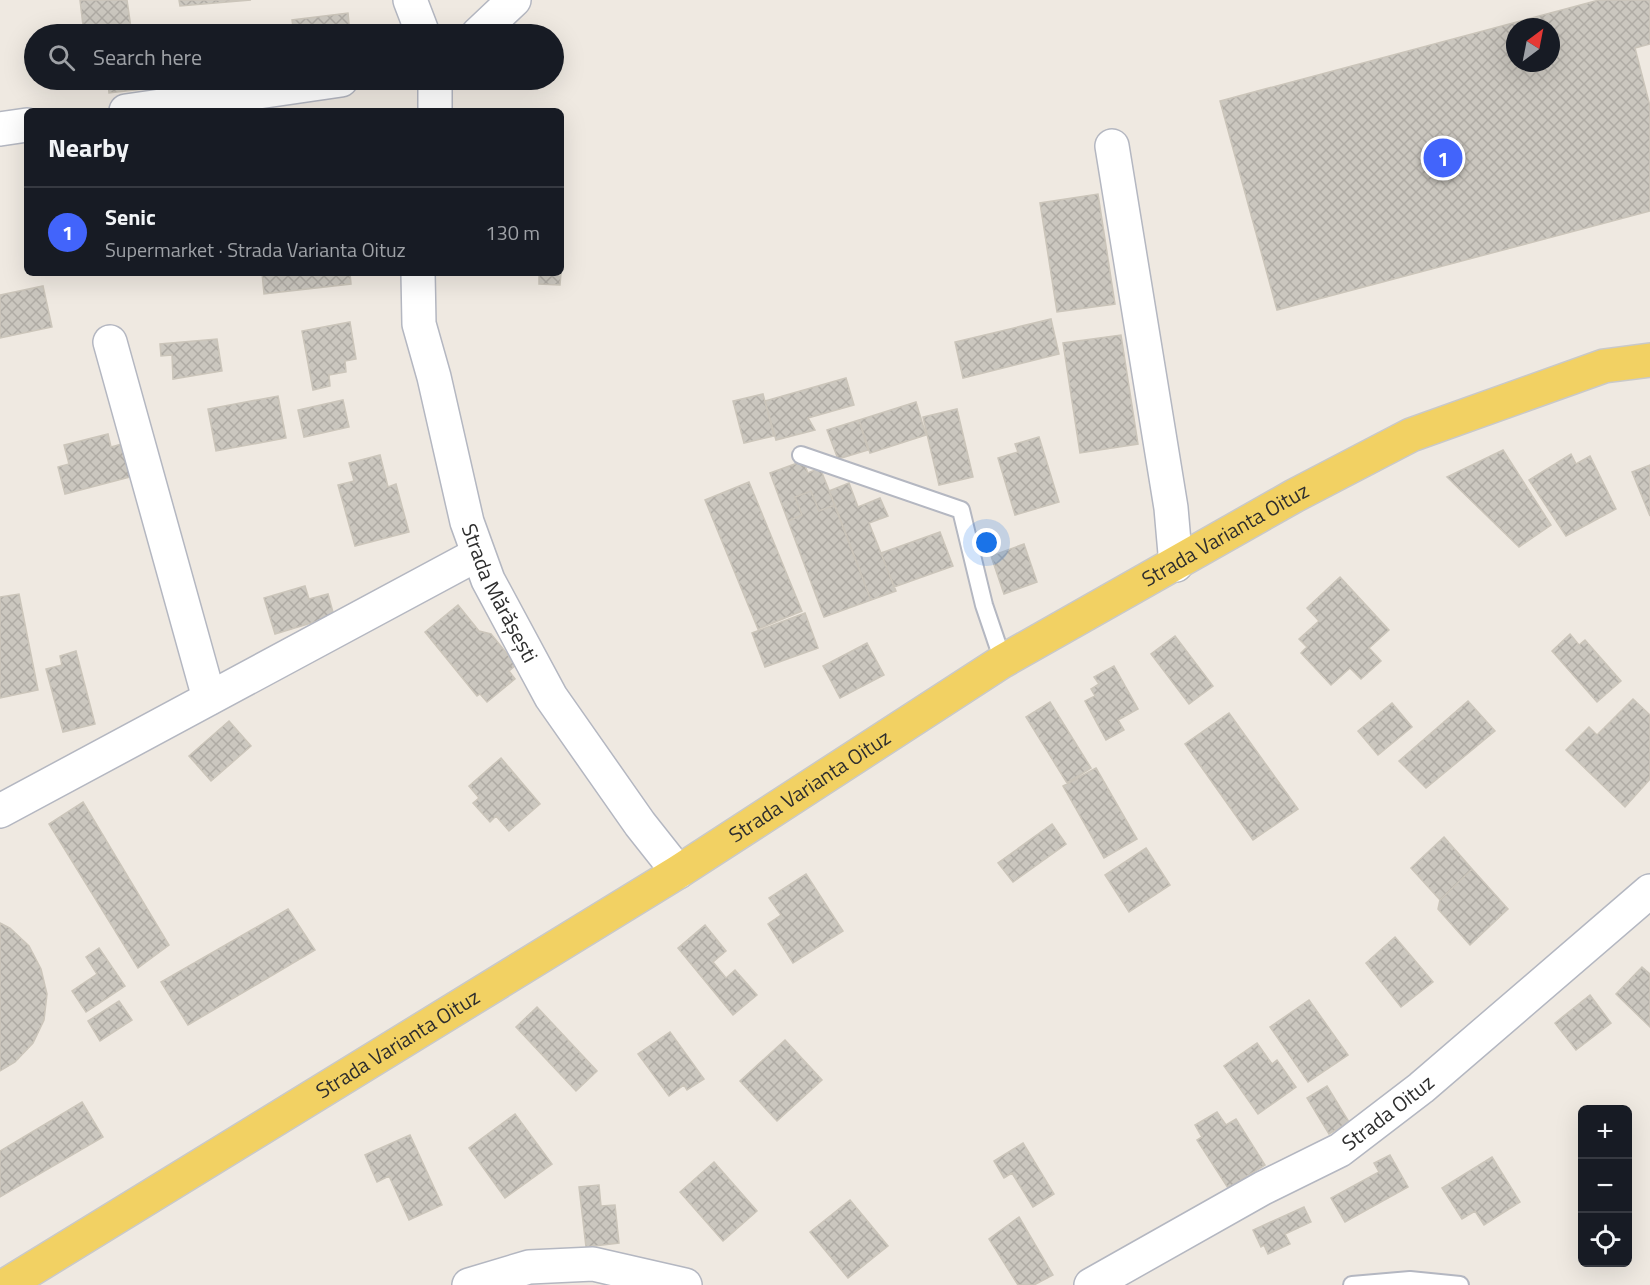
<!DOCTYPE html>
<html lang="en">
<head>
<meta charset="utf-8">
<style>
	:root { --surface:#171b24; --page:#242831; --text:#f1f3f6; --muted:#9ea1a6; --line:#363941; --accent:#4264fb }
	body { margin:0; font-family:"Titillium Web",sans-serif; background:var(--page); color:var(--text) }
	.controls { position:absolute; right:18px; bottom:18px; display:grid; overflow:hidden; border-radius:9px; box-shadow:0 6px 24px #0002 }
	.controls button { width:54px; height:54px; display:grid; place-items:center; padding:0; border:0; border-bottom:2px solid var(--line); background:var(--surface); color:var(--text); font:30px sans-serif }
	.compass { position:absolute; left:1506px; top:18px; width:54px; height:54px; border-radius:50%; background:var(--surface); box-shadow:0 6px 24px #0002; rotate:32deg }
	.you { position:absolute; left:987px; top:543px; width:21px; height:21px; margin:-15px; border:4px solid #fff; border-radius:50%; background:#1a73e8; box-shadow:0 0 0 9px #1a73e833 }
	.badge { display:grid; place-items:center; width:39px; height:39px; border-radius:50%; background:var(--accent); color:#fff; font-size:20px; font-weight:700 }
	.pin { position:absolute; translate:-50% -50%; border:3px solid #fff; box-shadow:0 2px 6px #0006 }
	.list { margin:0; padding:0; list-style:none }
	h2 { display:flex; justify-content:space-between; align-items:center; height:78px; margin:0; padding:0 24px; font-size:26px }
	h2 small { font-size:20px; font-weight:400; color:var(--muted) }
	.list li { display:grid; grid-template-columns:39px 1fr auto; gap:18px; align-items:center; box-sizing:border-box; height:90px; padding:0 24px; border-top:2px solid var(--line) }
	.list b { display:block; font-size:22px; white-space:nowrap }
	.list p { margin:0; font-size:20px; white-space:nowrap; color:var(--muted) }
	.list em { font-size:20px; font-style:normal; color:var(--muted) }
	.icon { flex:none; width:33px; height:33px; fill:none; stroke:currentColor; stroke-width:2; stroke-linecap:round; stroke-linejoin:round }
	.map { position:relative; flex:none; width:1650px; height:1285px; overflow:hidden }
	.search { position:absolute; background:var(--surface); box-shadow:0 6px 24px #0002; left:24px; top:24px; width:540px; height:66px; display:flex; align-items:center; gap:15px; box-sizing:border-box; padding:0 21px; border-radius:33px; color:var(--muted); font-size:22px }
	.panel { position:absolute; background:var(--surface); box-shadow:0 6px 24px #0002; left:24px; top:108px; width:540px; height:168px; border-radius:9px }
	.map>svg:first-child { display:block }
</style>
</head>
<body>
<div class="map">
<svg width="1650" height="1285" viewBox="0 0 1650 1285">
	<defs>
		<pattern id="building-cross-hatch" width="8" height="8" patternUnits="userSpaceOnUse" patternTransform="scale(1.5)"><rect width="8" height="8" fill="#cbc7bf"/><path d="M0 0l8 8M0 8l8-8" fill="none" stroke="#afaba4"/></pattern>
	</defs>
	<rect width="100%" height="100%" fill="#efe9e1"/>
	<path fill="url(#building-cross-hatch)" stroke="#cbc5ba" stroke-width="1.5" fill-rule="evenodd" d="M80,0H127L131,28L84,34Z
		M179,0H251L180,6Z
		M1599,0H1650V44L1635,48L1650,106V211L1277,310L1220,101ZM1515,27H1551V63H1515Z
		M348,13L350,34H294L292,20Z
		M81,80H159L160,87L109,93L108,83L82,86Z
		M1098,194L1115,304L1057,312L1040,203Z
		M262,273H350L351,284L264,294Z
		M539,273H561L560,285L539,284Z
		M43,286L52,327L0,338V295Z
		M1051,319L1059,354L963,378L955,342Z
		M350,322L356,359L345,361L346,372L329,375L330,386L313,390L302,331Z
		M1121,335L1138,444L1080,453L1063,343Z
		M217,339L222,371L173,379L172,355L161,356L160,344Z
		M846,378L854,405L808,418L815,430L776,440L765,401Z
		M763,394L774,436L744,443L733,401Z
		M278,396L286,438L216,451L208,409Z
		M343,400L349,427L304,437L298,410Z
		M916,402L926,435L870,453L859,420Z
		M957,409L973,477L939,485L923,417Z
		M859,420L868,450L838,459L827,430Z
		M108,434L111,447L122,444L130,477L65,494L58,467L69,464L64,445Z
		M1039,437L1059,502L1015,515L998,458L1018,452L1015,444Z
		M1503,450L1551,525L1519,547L1447,477Z
		M1571,454L1576,464L1590,456L1616,509L1566,536L1529,480Z
		M380,455L388,487L396,484L409,532L355,546L338,485L354,481L349,463Z
		M803,461L808,473L820,468L835,505L819,511L811,491L795,497L802,515L788,521L770,473Z
		M1650,465V516L1632,472Z
		M749,482L802,611L758,629L705,500Z
		M849,483L858,507L880,498L888,516L869,523L896,591L871,600L829,491Z
		M811,491L819,511L835,505L871,600L824,617L788,521L802,515L795,497Z
		M940,532L953,566L894,587L881,553Z
		M1024,544L1037,582L1004,594L991,556Z
		M1340,577L1389,630L1369,648L1381,661L1361,679L1350,668L1331,685L1301,653L1307,647L1299,639L1319,621L1307,608Z
		M305,586L309,599L328,594L334,616L275,634L264,598Z
		M19,594L38,690L0,698V597Z
		M458,605L479,631L491,634L516,665L509,671L515,679L487,702L480,694L477,696L425,632Z
		M805,613L818,648L765,667L752,633Z
		M1570,634L1579,645L1585,640L1621,681L1597,702L1552,651Z
		M1175,636L1213,686L1189,704L1151,654Z
		M867,643L884,675L840,698L823,666Z
		M76,651L95,724L63,732L46,669L62,665L60,656Z
		M1114,666L1138,709L1118,720L1124,730L1106,740L1085,701L1095,696L1091,689L1099,684L1094,677Z
		M1633,699L1650,715V779L1625,807L1566,750L1589,727L1597,735Z
		M1468,701L1495,731L1426,788L1399,761Z
		M1050,702L1091,768L1067,783L1026,717Z
		M1392,703L1412,727L1378,755L1358,731Z
		M1229,713L1298,809L1253,840L1185,744Z
		M229,721L251,746L211,781L189,756Z
		M501,758L540,804L509,831L496,816L490,822L473,803L479,798L469,786Z
		M1096,768L1137,839L1104,858L1063,786Z
		M83,802L169,945L138,968L49,824Z
		M1052,824L1066,844L1013,882L998,863Z
		M1444,837L1472,869L1440,900L1411,868Z
		M1146,848L1170,885L1129,912L1105,875Z
		M1472,869L1508,909L1470,945L1438,909L1440,900Z
		M806,874L843,931L793,963L768,924L781,915L769,898Z
		M288,909L315,950L188,1025L161,982Z
		M0,923L10,928L29,946L41,969L47,994L44,1020L33,1043L15,1062L0,1071Z
		M705,925L726,951L713,962L726,978L735,970L757,995L733,1015L678,948Z
		M1395,937L1433,982L1401,1007L1366,963Z
		M99,948L125,986L86,1012L72,991L97,974L86,957Z
		M1642,967L1650,974V1027L1616,994Z
		M1590,995L1611,1023L1576,1050L1555,1023Z
		M1309,1000L1348,1055L1308,1082L1270,1027Z
		M119,1001L132,1020L100,1041L88,1021Z
		M537,1007L597,1071L576,1091L516,1027Z
		M670,1032L704,1079L687,1090L684,1085L669,1096L638,1054Z
		M785,1040L822,1080L777,1121L740,1081Z
		M1257,1043L1272,1064L1277,1060L1296,1087L1258,1114L1224,1066Z
		M1327,1086L1349,1122L1329,1134L1307,1098Z
		M82,1102L103,1137L0,1197V1151Z
		M1217,1112L1226,1125L1236,1119L1265,1165L1228,1188L1197,1140L1202,1137L1195,1125Z
		M515,1114L552,1164L505,1198L469,1148Z
		M410,1135L442,1205L409,1220L389,1176L377,1182L365,1155Z
		M1023,1143L1054,1194L1033,1207L1012,1173L1004,1178L994,1161Z
		M1390,1155L1408,1187L1345,1222L1331,1198L1379,1172L1374,1163Z
		M1492,1157L1520,1202L1484,1225L1475,1211L1462,1219L1442,1188Z
		M714,1162L757,1211L723,1241L680,1192Z
		M599,1185L601,1206L615,1205L619,1243L586,1247L579,1187Z
		M850,1200L888,1246L848,1278L810,1232Z
		M1304,1207L1311,1222L1285,1234L1290,1244L1268,1254L1264,1245L1261,1247L1253,1230Z
		M1019,1217L1053,1275L1034,1285H1018L989,1239Z"/>
	<g fill="none" stroke-linecap="round" stroke-linejoin="round">
		<defs>
			<path id="lane" d="M801,455L961,510L984,605L1003,661
				M1352,1285L1410,1280L1460,1285"/>
			<g id="street">
				<path d="M410,0L423,34"/>
				<path d="M478,34L514,0"/>
				<path d="M126,111L341,80"/>
				<path d="M435,111V80"/>
				<path d="M0,129L27,125"/>
				<path d="M1112,146L1171,508L1176,565"/>
				<path id="s1" d="M418,273L419,324L434,377L467,522L488,580L551,697L640,824L678,872"/>
				<path d="M110,342L209,698"/>
				<path d="M0,811L478,554"/>
				<path d="M469,1285L529,1267L593,1264L685,1285"/>
				<path id="s2" d="M1091,1285L1263,1188L1340,1150L1421,1088L1650,891"/>
			</g>
			<g id="primary">
				<path id="s3" d="M6,1285L678,872L1003,661L1294,496L1411,435L1604,366L1650,360"/>
			</g>
		</defs>
		<use href="#lane" stroke="#b4b7c1" stroke-width="20"/>
		<use href="#street" stroke="#b4b7c1" stroke-width="36"/>
		<use href="#primary" stroke="#c9c9c9" stroke-width="36"/>
		<use href="#lane" stroke="#fff" stroke-width="16"/>
		<use href="#street" stroke="#fff" stroke-width="33"/>
		<use href="#primary" stroke="#f2d163" stroke-width="33"/>
	</g>
	<g text-anchor="middle" stroke-width="4.5" stroke-linejoin="round" paint-order="stroke">
		<g font-size="21" fill="#2e2e2e" stroke="#fff">
			<text dy="7" stroke="none"><textPath href="#s3" startOffset="1432">Strada Varianta Oituz</textPath></text>
			<text dy="7" stroke="none"><textPath href="#s1" startOffset="333">Strada Mărășești</textPath></text>
			<text dy="7" stroke="none"><textPath href="#s3" startOffset="946">Strada Varianta Oituz</textPath></text>
			<text dy="7" stroke="none"><textPath href="#s3" startOffset="460">Strada Varianta Oituz</textPath></text>
			<text dy="7" stroke="none"><textPath href="#s2" startOffset="344">Strada Oituz</textPath></text>
		</g>
	</g>
</svg>
<div class="controls">
<button>+</button>
<button>−</button>
<button><svg class="icon" aria-label="locate" viewBox="0 0 24 24"><circle cx="12" cy="12" r="6"/><path d="M12 2v4M12 18v4M2 12h4M18 12h4"/></svg></button>
</div>
<svg class="compass" viewBox="-18 -18 36 36"><path d="M0-13l5 13h-10z" fill="#e53935"/><path d="M0 13l5-13h-10z" fill="#9ea1a6"/></svg>
<div class="you"></div>
<div class="pin badge" style="left:1443px;top:158px">1</div>
<div class="search"><svg class="icon" aria-label="search" viewBox="0 0 24 24"><circle cx="10" cy="10" r="6"/><path d="M15 15l6 6"/></svg>Search here</div>
<section class="panel">
<h2>Nearby<small></small></h2>
<ul class="list">
<li><span class="badge">1</span><div><b>Senic</b><p>Supermarket · Strada Varianta Oituz</p></div><em>130 m</em></li>
</ul>
</section>
</div>
</body>
</html>
